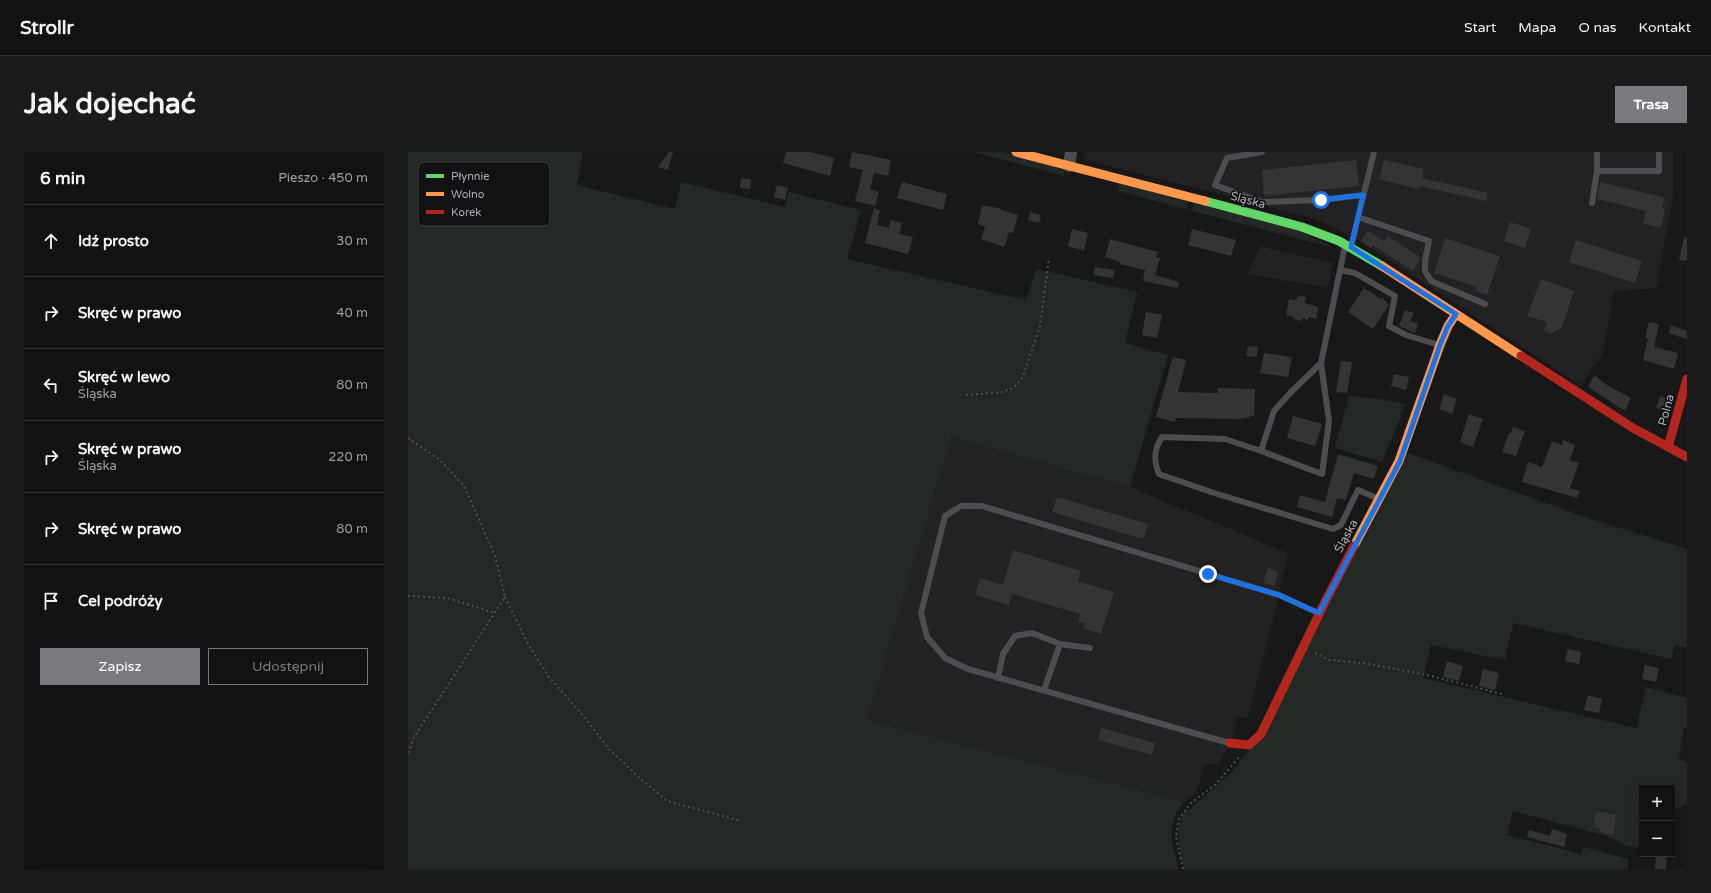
<!DOCTYPE html>
<html lang="pl">
<head>
<meta charset="utf-8">
<style>
	:root { --surface:#121212; --page:#1b1b1b; --text:#f1f3f6; --muted:#9c9e9f; --line:#313232; --accent:#787a7f }
	body { margin:0; font-family:"Varela Round",sans-serif; background:var(--page); color:var(--text) }
	.controls { position:absolute; right:12px; bottom:12px; display:grid; overflow:hidden; border-radius:0px; box-shadow:0 4px 16px #0002 }
	.controls button { width:36px; height:36px; display:grid; place-items:center; padding:0; border:0; border-bottom:1px solid var(--line); background:var(--surface); color:var(--text); font:20px sans-serif }
	.stop { position:absolute; width:12px; height:12px; margin:-9px; border:3px solid #1a73e8; border-radius:50%; background:#fff }
	.stop.end { background:#1a73e8; border-color:#fff; box-shadow:0 1px 4px #0008 }
	.list { margin:0; padding:0; list-style:none }
	h2 { display:flex; justify-content:space-between; align-items:center; height:52px; margin:0; padding:0 16px; font-size:17px }
	h2 small { font-size:13px; font-weight:400; color:var(--muted) }
	.list li { display:grid; grid-template-columns:26px 1fr auto; gap:12px; align-items:center; box-sizing:border-box; height:72px; padding:0 16px; border-top:1px solid var(--line) }
	.list b { display:block; font-size:15px; white-space:nowrap }
	.list p { margin:0; font-size:13px; white-space:nowrap; color:var(--muted) }
	.list em { font-size:13px; font-style:normal; color:var(--muted) }
	.actions { display:flex; gap:8px; padding:12px 16px }
	.actions a { flex:1; padding:9px 0; border:1px solid var(--accent); border-radius:0px; text-align:center; font-size:14px; color:var(--accent) }
	.actions .main { background:var(--accent); color:#fff }
	.icon { flex:none; width:22px; height:22px; fill:none; stroke:currentColor; stroke-width:2; stroke-linecap:round; stroke-linejoin:round }
	.map { position:relative; flex:none; width:1279px; height:717px; overflow:hidden; border-radius:0px }
	header { display:flex; align-items:center; gap:24px; box-sizing:border-box; height:56px; padding:0 20px; background:var(--surface); border-bottom:1px solid var(--line) }
	header strong { font-size:19px }
	nav { display:flex; gap:22px; margin-inline-start:auto; font-size:14px }
	.intro { display:flex; align-items:center; justify-content:space-between; box-sizing:border-box; height:96px; padding:0 24px }
	h1 { margin:0; font-size:28px }
	.button { padding:10px 18px; border-radius:0px; background:var(--accent); color:#fff; font-size:14px; font-weight:700 }
	main { display:flex; gap:24px; padding:0 24px }
	aside { flex:1; background:var(--surface); border-radius:0px; box-shadow:0 4px 16px #0002 }
	.map>svg:first-child { display:block }
</style>
</head>
<body>
<header>
<strong>Strollr</strong>
<nav><a>Start</a><a>Mapa</a><a>O nas</a><a>Kontakt</a></nav>
</header>
<div class="intro"><h1>Jak dojechać</h1><a class="button">Trasa</a></div>
<main>
<aside>
<h2>6 min<small>Pieszo · 450 m</small></h2>
<ul class="list">
<li><svg class="icon" aria-label="ahead" viewBox="0 0 24 24"><path d="M12 20V5M6 11l6-6 6 6"/></svg><div><b>Idź prosto</b></div><em>30 m</em></li>
<li><svg class="icon" aria-label="right" viewBox="0 0 24 24"><path d="M7 20v-9h11M14 6l5 5-5 5"/></svg><div><b>Skręć w prawo</b></div><em>40 m</em></li>
<li><svg class="icon" aria-label="left" viewBox="0 0 24 24"><path d="M17 20v-9H6M10 6l-5 5 5 5"/></svg><div><b>Skręć w lewo</b><p>Śląska</p></div><em>80 m</em></li>
<li><svg class="icon" aria-label="right" viewBox="0 0 24 24"><path d="M7 20v-9h11M14 6l5 5-5 5"/></svg><div><b>Skręć w prawo</b><p>Śląska</p></div><em>220 m</em></li>
<li><svg class="icon" aria-label="right" viewBox="0 0 24 24"><path d="M7 20v-9h11M14 6l5 5-5 5"/></svg><div><b>Skręć w prawo</b></div><em>80 m</em></li>
<li><svg class="icon" aria-label="arrive" viewBox="0 0 24 24"><path d="M6 21V4h12l-3 4 3 4H6"/></svg><div><b>Cel podróży</b></div></li>
</ul>
<div class="actions"><a class="main">Zapisz</a><a>Udostępnij</a></div>
</aside>
<div class="map">
<svg width="1279" height="717" viewBox="0 0 1279 717">
	<rect width="100%" height="100%" fill="#181818"/>
	<path fill="#222224" d="M677,0H1265V44L1248,136L1206,139L1195,199L1187,215L1185,214L1173,234L952,89L921,73L896,64L675,7Z
		M852,94L925,111L920,136L840,122Z
		M543,285L722,335L880,401L871,443L840,566L830,564L822,591L812,611L796,613L788,641L776,650L459,568Z"/>
	<path fill="#222823" d="M0,0H175L169,33L267,57L273,30L377,55L381,40L453,58L439,107L618,148L629,117L729,140L717,191L760,203L722,335L543,285L459,568L776,650C758,670 763,694 771,717H0Z
		M565,0H593L657,17L656,24Z
		M712,31L780,50L778,57L710,39Z
		M786,51L890,78L926,96L784,59Z
		M941,244L971,247L998,252L974,310L927,296Z
		M1000,301L1174,364L1279,397V496L1267,493L1263,507L1105,471L1097,508L1023,493L1015,526L1228,576L1238,535L1279,546V576L1276,575L1271,607L1279,610V652L1264,659V636H1234V692L1229,696L1219,694L1199,684L1105,659L1099,683L1173,702L1175,695L1220,707V717H776C773,699 765,679 776,662L822,622L843,596Z"/>
	<path fill="#343435" d="M261,0H265L260,18L250,15Z
		M378,0H402L426,6L422,24L375,11Z
		M444,0L483,8L480,24L466,21L462,37L471,40L467,54L447,49L455,18L441,15Z
		M948,8L951,34L856,44L854,18Z
		M976,8L1016,17L1014,26L1080,41L1078,49L1012,34L1011,37L971,27Z
		M333,26L343,28L342,37L332,36Z
		M494,30L539,42L535,58L489,46Z
		M1192,30L1257,46L1254,56L1257,57L1253,76L1235,72L1238,59L1189,47Z
		M369,33L380,36L377,48L366,45Z
		M574,53L594,57L593,58L610,63L605,81L601,80L596,95L573,87L577,75L570,72Z
		M466,56L472,58L469,73L481,76L483,68L494,71L491,82L505,85L500,102L457,91Z
		M622,60L633,63L631,71L620,68Z
		M1102,70L1123,77L1117,96L1096,89Z
		M664,77L680,81L676,99L660,94Z
		M784,77L828,88L823,104L780,93Z
		M960,79L976,89L980,84L1013,106L1005,119L965,93L963,96L953,89Z
		M1276,85H1279V109L1271,108Z
		M1037,86L1092,104L1079,143L1068,139L1069,135L1026,121Z
		M702,87L750,100L748,105L752,106L747,123L771,130L770,136L735,129L737,118L712,112V110L697,105Z
		M1168,88L1234,109L1227,131L1161,110Z
		M687,115L707,118L705,126L685,123Z
		M1133,127L1166,139L1154,175L1143,182L1136,179L1139,170L1119,164Z
		M956,136L973,147L974,145L981,153L965,177L940,160Z
		M890,144L898,145L897,151L910,155L908,167L901,165L900,168L894,166L893,169L886,167V165L878,163L881,147L888,148Z
		M997,158L1006,161L1002,169L1010,172L1007,181L991,174Z
		M738,160L754,163L749,186L734,183Z
		M1241,170L1251,172L1246,195L1270,201L1266,217L1235,208L1240,187L1237,186Z
		M1263,173L1279,179V187L1261,181Z
		M840,194L850,195L849,205L838,204Z
		M856,201L884,205L880,225L852,221Z
		M765,205L778,208L770,240L810,241V236L847,237L846,264H841L842,266H834V267L768,266L767,270L748,265Z
		M933,209L944,210L939,241L928,240Z
		M986,222L1001,225L998,238L983,234Z
		M1186,223L1199,233L1223,246L1217,259L1180,235Z
		M1036,242L1049,247L1044,262L1031,257Z
		M1252,244L1263,248L1258,260L1248,256Z
		M1061,262L1075,267L1065,295L1052,290Z
		M885,264L914,272L907,294L879,286Z
		M1105,275L1117,279L1108,304L1094,300L1101,281L1103,282Z
		M1155,288L1167,293L1162,308L1171,311L1162,336L1172,339L1169,346L1114,330L1120,310L1134,315L1144,289L1154,293Z
		M930,302L970,314L966,327L946,321L938,348L929,346L924,365L889,355L892,343L917,350Z
		M649,345L740,372L735,387L644,360Z
		M605,398L673,419L670,429L706,440L693,482L675,476L677,471L670,469L672,462L604,442L601,453L567,443L572,426L595,433Z
		M860,416L870,420L866,434L855,431Z
		M1160,497L1173,500L1171,512L1157,509Z
		M1039,509L1055,514L1051,529L1035,525Z
		M1237,513L1251,516L1248,530L1234,527Z
		M1075,517L1091,521L1087,538L1071,534Z
		M1180,543L1194,547L1191,561L1176,558Z
		M693,576L747,591L744,603L690,588Z
		M1188,659L1208,663L1205,683L1192,680L1193,676L1185,675Z
		M1144,677L1159,682L1156,695L1119,685L1121,678L1142,684Z
		M1248,702H1259L1258,717H1247Z"/>
	<g fill="none" stroke-linecap="round" stroke-linejoin="round">
		<path stroke="#4e4f51" stroke-width="2" stroke-dasharray="2 3" stroke-linecap="butt" d="M558,243L595,240L605,236L614,227L632,174L641,106
			M0,286L32,308L56,334L87,404L97,445L6,585L0,601
			M0,444L39,446L87,461
			M97,445L120,492L141,525L177,566L201,597L235,629L259,649L333,669
			M907,501L921,508L962,512L1019,523L1094,542
			M775,717L768,685L771,667L783,651L808,632L831,605"/>
		<path stroke="#4d4d51" stroke-width="6" d="M854,0L819,6L807,33L854,50L913,48L955,43
			M1189,19H1251V0
			M1184,51L1189,19V0
			M950,65L1021,89L1017,109V119L1023,129L1077,152
			M943,95L966,0
			M932,118L947,121L987,144L981,174L998,183L1031,193
			M913,211L883,240L866,259L853,299L914,322L921,269L913,211L937,94
			M853,299L817,287L754,285C746,297 745,308 751,322L806,341L925,377L933,373L950,338L969,346
			M590,526L595,502L607,484L624,481L652,492L682,496
			M636,538L652,492
			M821,591L560,517L537,506L519,485L513,461L537,364L553,354H574L871,443L910,461"/>
		<path stroke="#4d4d51" stroke-width="12" d="M661,14L663,0"/>
		<path stroke="#63d668" stroke-width="9" d="M797,49L894,75L931,89L974,114"/>
		<path stroke="#ff974d" stroke-width="9" d="M608,0L797,49
			M974,114L1113,204
			M946,394L991,309L1032,193L1040,174L1048,162"/>
		<path stroke="#b3261e" stroke-width="9" d="M1113,204L1225,276L1279,305
			M1260,295L1279,227
			M822,591L841,593L853,582L916,452L946,394"/>
	</g>
	<g fill="none" stroke-linecap="round" stroke-linejoin="round">
		<path stroke="#1a73e8" stroke-width="5" d="M800,422L871,443L911,461L992,309L1032,193L1040,174L1048,162L943,95L955,43L913,48"/>
	</g>
	<g text-anchor="middle" stroke-width="3.5" stroke-linejoin="round" paint-order="stroke">
		<g font-size="12" fill="#abafb7" stroke="#121214">
			<text transform="translate(840 48) rotate(15)" y="4">Śląska</text>
			<text transform="translate(1258 258) rotate(-75)" y="4">Polna</text>
			<text transform="translate(938 384) rotate(-62)" y="4">Śląska</text>
		</g>
	</g>
	<rect x="10" y="10" width="132" height="64" rx="6" fill="#121214" stroke="#404145" stroke-width="1"/>
	<rect x="18" y="22" width="18" height="4" fill="#63d668"/>
	<rect x="18" y="40" width="18" height="4" fill="#ff974d"/>
	<rect x="18" y="58" width="18" height="4" fill="#b3261e"/>
	<g font-size="11" fill="#abafb7">
		<text x="43" y="28">Płynnie</text>
		<text x="43" y="46">Wolno</text>
		<text x="43" y="64">Korek</text>
	</g>
</svg>
<div class="controls">
<button>+</button>
<button>−</button>
</div>
<div class="stop" style="left:913px;top:48px"></div>
<div class="stop end" style="left:800px;top:422px"></div>
</div>
</main>
</body>
</html>
